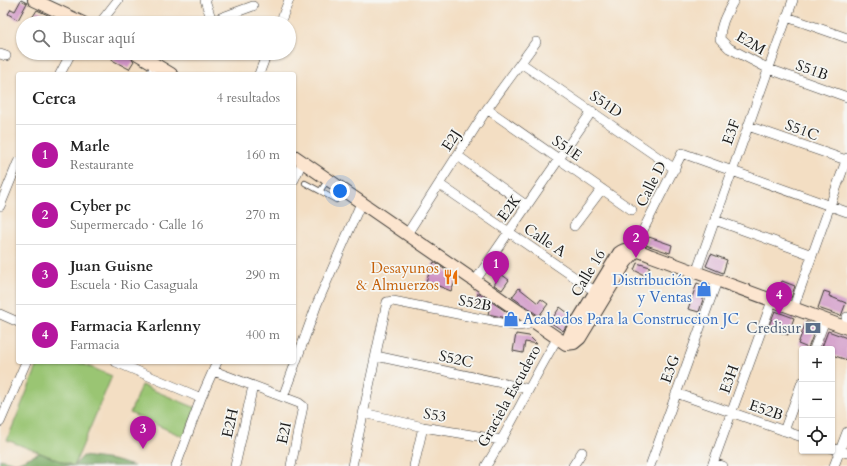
<!DOCTYPE html>
<html lang="es">
<head>
<meta charset="utf-8">
<style>
	:root { --surface:#fff; --page:#f6f6f6; --text:#222; --muted:#767676; --line:#e0e0e0; --accent:#b5179e }
	body { margin:0; font-family:Cardo,serif; background:var(--page); color:var(--text) }
	.controls { position:absolute; right:12px; bottom:12px; display:grid; overflow:hidden; border-radius:4px; box-shadow:0 1px 3px #0004 }
	.controls button { width:36px; height:36px; display:grid; place-items:center; padding:0; border:0; border-bottom:1px solid var(--line); background:var(--surface); color:var(--text); font:20px sans-serif }
	.you { position:absolute; left:340px; top:191px; width:14px; height:14px; margin:-10px; border:3px solid #fff; border-radius:50%; background:#1a73e8; box-shadow:0 0 0 6px #1a73e833 }
	.badge { display:grid; place-items:center; width:26px; height:26px; border-radius:50%; background:var(--accent); color:#fff; font-size:13px; font-weight:700 }
	.pin { position:absolute; translate:-50% -33px; filter:drop-shadow(0 1px 2px #0008) }
	.pin::after { content:''; position:absolute; top:21px; width:14px; height:12px; background:inherit; clip-path:polygon(0 0,100% 0,50% 100%) }
	.list { margin:0; padding:0; list-style:none }
	h2 { display:flex; justify-content:space-between; align-items:center; height:52px; margin:0; padding:0 16px; font-size:17px }
	h2 small { font-size:13px; font-weight:400; color:var(--muted) }
	.list li { display:grid; grid-template-columns:26px 1fr auto; gap:12px; align-items:center; box-sizing:border-box; height:60px; padding:0 16px; border-top:1px solid var(--line) }
	.list b { display:block; font-size:15px; white-space:nowrap }
	.list p { margin:0; font-size:13px; white-space:nowrap; color:var(--muted) }
	.list em { font-size:13px; font-style:normal; color:var(--muted) }
	.icon { flex:none; width:22px; height:22px; fill:none; stroke:currentColor; stroke-width:2; stroke-linecap:round; stroke-linejoin:round }
	.map { position:relative; flex:none; width:847px; height:466px; overflow:hidden }
	.search { position:absolute; background:var(--surface); box-shadow:0 1px 3px #0004; left:16px; top:16px; width:280px; height:44px; display:flex; align-items:center; gap:10px; box-sizing:border-box; padding:0 14px; border-radius:22px; color:var(--muted); font-size:15px }
	.panel { position:absolute; background:var(--surface); box-shadow:0 1px 3px #0004; left:16px; top:72px; width:280px; height:292px; border-radius:4px }
	.map>svg:first-child { display:block }
</style>
</head>
<body>
<div class="map">
<svg width="847" height="466" viewBox="0 0 847 466">
	<rect width="100%" height="100%" fill="#f6f6f2"/>
	<filter id="ink" filterUnits="userSpaceOnUse"><feTurbulence type="fractalNoise" baseFrequency=".025" numOctaves="2"/><feDisplacementMap in="SourceGraphic" scale="8" xChannelSelector="R" yChannelSelector="G"/><feConvolveMatrix kernelMatrix="1 2 1 2 8 2 1 2 1" color-interpolation-filters="sRGB"/></filter>
	<filter id="wash" filterUnits="userSpaceOnUse"><feTurbulence type="fractalNoise" baseFrequency=".012" numOctaves="4" result="noise"/><feDisplacementMap in="SourceGraphic" scale="16" xChannelSelector="R" yChannelSelector="G"/><feGaussianBlur stdDeviation="0.9" result="paint"/><feColorMatrix in="noise" values="0 0 0 0 0 0 0 0 0 0 0 0 0 0 0 0 0 1.4 0 .05"/><feComposite in="paint" operator="in"/></filter>
	<g filter="url(#wash)">
		<rect width="100%" height="100%" fill="#f3dec3"/>
		<path fill="#9ac573" stroke="#5b7048" d="M39,362H78L112,376L74,466L7,440Z
			M141,385L196,408L184,437L130,413Z"/>
		<path fill="#7baa65" stroke="#4c6340" d="M40,453L73,466H0V459L16,463Z
			M83,456L113,460L134,466H74Z"/>
		<g id="blocks">
			<path fill="#cf93c5" d="M21,0L27,3L18,20L8,14L11,9L15,11Z
				M37,10L65,23H41L32,18Z
				M115,53H125L134,61L129,69L112,60Z
				M649,237L672,245L670,253L646,245Z
				M711,254L727,260L723,273L706,266Z
				M434,262L457,278L451,291L426,281Z
				M637,263L650,267L646,276L634,270Z
				M501,274L509,280L502,290L494,285Z
				M782,281L795,286L791,298L777,292Z
				M697,283L704,286L706,290L699,312L688,309Z
				M519,288L538,303L541,299L548,304L539,316L512,297Z
				M824,291L830,293L829,296L846,303L841,316L818,308Z
				M478,293L516,318L515,320L488,314L490,306L476,303Z
				M560,307L572,316L563,331L550,322Z
				M775,311L794,318L788,335L768,328Z
				M806,322L815,325L816,328L808,348L798,344Z
				M828,331L847,338V360L832,355V349L822,347Z
				M516,334L529,336L537,344L525,342L523,353L513,351Z"/>
		</g>
	</g>
	<g filter="url(#ink)">
		<use href="#blocks" fill-opacity="0" stroke="#3c3935" stroke-width="1"/>
		<g fill="none" stroke-linecap="round" stroke-linejoin="round">
			<defs>
				<path id="service" d="M305,183L320,191L328,180
					M320,191L336,200"/>
				<path id="minor" d="M205,0L212,21L253,6
					M734,0C727,13 720,24 720,39L729,48L769,69L847,97
					M787,17L847,38
					M100,23L118,0
					M280,23L289,0
					M0,54L6,56
					M204,54L205,53
					M521,63L675,169
					M60,74L71,53
					M151,74L156,65
					M259,74L267,53
					M487,109L632,210
					M748,126L846,160
					M458,156L527,206
					M294,180L302,162
					M439,184L596,292
					M0,206L18,162
					M715,220L812,255
					M574,226L602,189
					M407,234L487,109L536,42
					M633,250L682,153L847,212
					M696,273L793,0
					M475,281L592,111
					M793,309L847,158
					M0,314L18,322
					M844,327L847,317
					M814,349L825,320
					M376,356L529,389
					M116,362L201,398
					M214,371L299,403L303,406L291,466
					M676,393L802,437
					M283,397L317,304L361,203
					M364,413L423,427L502,440
					M0,422L26,362
					M784,431L802,382
					M832,448L847,453
					M713,463L723,466
					M176,466L201,398L217,362
					M235,466L253,386
					M352,466L387,302L393,301L517,326L526,325L533,322
					M414,466L423,427
					M486,466C512,425 532,380 557,339
					M573,466L582,452
					M650,466L717,281
					M712,466L772,301
					M834,466L847,432"/>
				<path id="secondary" d="M34,0L83,23
					M136,53L171,74
					M294,156L566,344
					M566,344L571,332L619,253C629,245 641,252 652,256L847,328
					M566,344L574,343L580,338L626,262L633,254V250"/>
			</defs>
			<use href="#service" stroke="#3c3935" stroke-width="6"/>
			<use href="#minor" stroke="#3c3935" stroke-width="10"/>
			<use href="#secondary" stroke="#3c3935" stroke-width="14"/>
			<use href="#service" stroke="#fff" stroke-width="4.5"/>
			<use href="#minor" stroke="#fff" stroke-width="9"/>
			<use href="#secondary" stroke="#fce5cf" stroke-width="12"/>
		</g>
	</g>
	<defs>
		<symbol id="restaurant-bare" viewBox="-9 -9 18 18"><path d="M-5-6h1v4h1v-4h1v4h1v-4h1v5L-1.5 .5V6h-2V.5L-5-1ZM5-6V6H3V1.5H1.5Q1.5-4 5-6Z" fill="#e8710a" stroke="#f6f6f2" stroke-width="2.5" paint-order="stroke"/></symbol>
		<symbol id="shop-bare" viewBox="-9 -9 18 18"><path d="M-5-2.5h2.3a2.7 3.5 0 0 1 5.4 0H5L5.5 6h-11ZM-1.5-2.5h3a1.5 2.3 0 0 0-3 0Z" fill="#3f7fe0" stroke="#f6f6f2" stroke-width="2.5" paint-order="stroke"/></symbol>
		<symbol id="bank-bare" viewBox="-9 -9 18 18"><path d="M-6-4H6V4H-6ZM0-2.3a2.3 2.3 0 1 0 0 4.6a2.3 2.3 0 1 0 0-4.6Z" fill="#5c6f8a" stroke="#f6f6f2" stroke-width="2.5" paint-order="stroke"/></symbol>
	</defs>
	<g fill-rule="evenodd">
		<use href="#restaurant-bare" x="440" y="266" width="22" height="22"/>
		<use href="#shop-bare" x="693" y="278" width="22" height="22"/>
		<use href="#shop-bare" x="500" y="308" width="22" height="22"/>
		<use href="#bank-bare" x="802" y="317" width="22" height="22"/>
	</g>
	<g text-anchor="middle" stroke-width="3.5" stroke-linejoin="round" paint-order="stroke">
		<g font-size="15" fill="#1c1c1c" stroke="#f6f6f2">
			<text transform="translate(751 43) rotate(31)" y="5">E2M</text>
			<text transform="translate(812 70) rotate(20)" y="5">S51B</text>
			<text transform="translate(606 104) rotate(34)" y="5">S51D</text>
			<text transform="translate(802 130) rotate(20)" y="5">S51C</text>
			<text transform="translate(731 132) rotate(-70)" y="5">E3F</text>
			<text transform="translate(451 140) rotate(-57)" y="5">E2J</text>
			<text transform="translate(567 148) rotate(35)" y="5">S51E</text>
			<text transform="translate(651 184) rotate(-63)" y="5">Calle D</text>
			<text transform="translate(509 208) rotate(-54)" y="5">E2K</text>
			<text transform="translate(545 240) rotate(34)" y="5">Calle A</text>
			<text transform="translate(588 273) rotate(-59)" y="5">Calle 16</text>
			<text transform="translate(475 303) rotate(11)" y="5">S52B</text>
			<text transform="translate(456 359) rotate(12)" y="5">S52C</text>
			<text transform="translate(670 369) rotate(-70)" y="5">E3G</text>
			<text transform="translate(729 379) rotate(-70)" y="5">E3H</text>
			<text transform="translate(509 396) rotate(-61)" y="5">Graciela Escudero</text>
			<text transform="translate(766 410) rotate(19)" y="5">E52B</text>
			<text transform="translate(435 415) rotate(10)" y="5">S53</text>
			<text transform="translate(230 423) rotate(-77)" y="5">E2H</text>
			<text transform="translate(284 433) rotate(-78)" y="5">E2I</text>
		</g>
		<g font-size="15" fill="#c56008" stroke="#f6f6f2" text-anchor="end">
			<text x="439" y="273">Desayunos<tspan x="439" dy="17">&amp; Almuerzos</tspan></text>
		</g>
		<g font-size="15" fill="#366cbe" stroke="#f6f6f2" text-anchor="end">
			<text x="692" y="285">Distribución<tspan x="692" dy="17">y Ventas</tspan></text>
			<text x="523" y="324" text-anchor="start">Acabados Para la Construccion JC</text>
		</g>
		<g font-size="15" fill="#4e5e75" stroke="#f6f6f2" text-anchor="end">
			<text x="801" y="333">Credisur</text>
		</g>
	</g>
</svg>
<div class="controls">
<button>+</button>
<button>−</button>
<button><svg class="icon" aria-label="locate" viewBox="0 0 24 24"><circle cx="12" cy="12" r="6"/><path d="M12 2v4M12 18v4M2 12h4M18 12h4"/></svg></button>
</div>
<div class="you"></div>
<div class="pin badge" style="left:496px;top:284px">1</div>
<div class="pin badge" style="left:636px;top:258px">2</div>
<div class="pin badge" style="left:143px;top:449px">3</div>
<div class="pin badge" style="left:779px;top:315px">4</div>
<div class="search"><svg class="icon" aria-label="search" viewBox="0 0 24 24"><circle cx="10" cy="10" r="6"/><path d="M15 15l6 6"/></svg>Buscar aquí</div>
<section class="panel">
<h2>Cerca<small>4 resultados</small></h2>
<ul class="list">
<li><span class="badge">1</span><div><b>Marle</b><p>Restaurante</p></div><em>160 m</em></li>
<li><span class="badge">2</span><div><b>Cyber pc</b><p>Supermercado · Calle 16</p></div><em>270 m</em></li>
<li><span class="badge">3</span><div><b>Juan Guisne</b><p>Escuela · Rio Casaguala</p></div><em>290 m</em></li>
<li><span class="badge">4</span><div><b>Farmacia Karlenny</b><p>Farmacia</p></div><em>400 m</em></li>
</ul>
</section>
</div>
</body>
</html>
